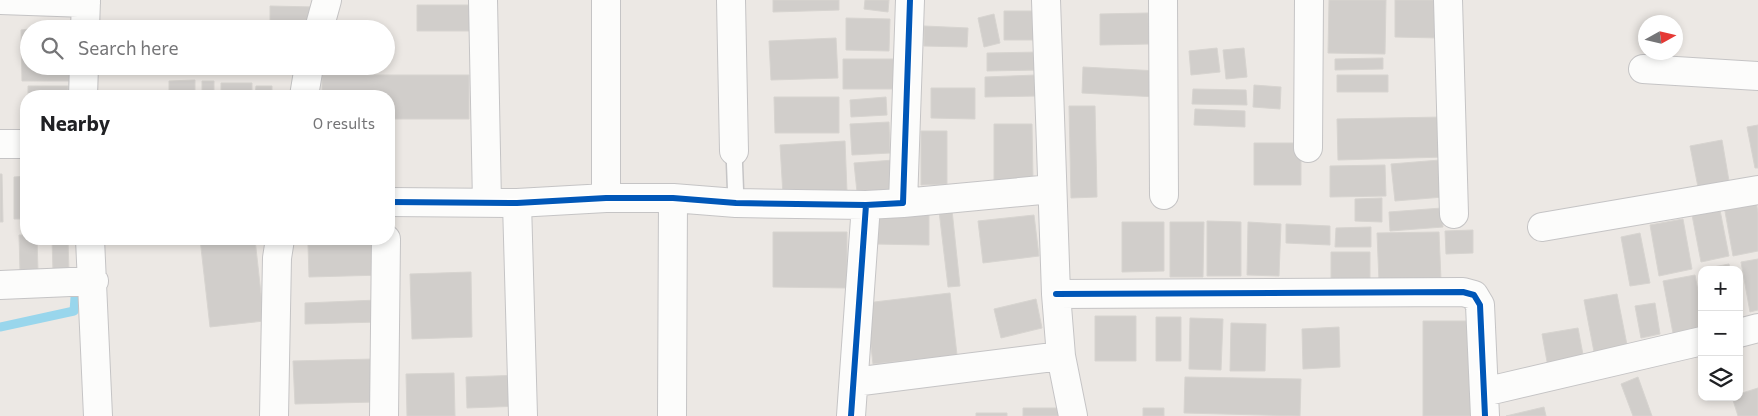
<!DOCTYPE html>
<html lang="en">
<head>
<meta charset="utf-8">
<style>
	:root { --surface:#fff; --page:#f2f2f2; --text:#202124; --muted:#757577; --line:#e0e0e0 }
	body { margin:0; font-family:Commissioner,sans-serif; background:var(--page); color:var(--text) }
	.controls { position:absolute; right:15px; bottom:15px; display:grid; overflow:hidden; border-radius:10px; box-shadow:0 2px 8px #0003 }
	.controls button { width:45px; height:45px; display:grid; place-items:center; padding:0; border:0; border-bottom:1px solid var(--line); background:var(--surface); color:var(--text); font:25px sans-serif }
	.compass { position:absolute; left:1638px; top:15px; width:45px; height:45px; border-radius:50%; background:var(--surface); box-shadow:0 2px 8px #0003; rotate:82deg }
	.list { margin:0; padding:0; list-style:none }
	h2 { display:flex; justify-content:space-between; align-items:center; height:65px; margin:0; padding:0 20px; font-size:21px }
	h2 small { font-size:16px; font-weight:400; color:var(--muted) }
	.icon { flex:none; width:28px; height:28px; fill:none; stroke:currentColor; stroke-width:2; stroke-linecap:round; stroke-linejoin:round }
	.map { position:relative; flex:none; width:1758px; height:416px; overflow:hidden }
	.search { position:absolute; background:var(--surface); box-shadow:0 2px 8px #0003; left:20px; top:20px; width:375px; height:55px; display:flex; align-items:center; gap:12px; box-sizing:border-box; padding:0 18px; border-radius:28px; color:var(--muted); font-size:19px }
	.panel { position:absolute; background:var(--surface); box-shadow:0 2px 8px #0003; left:20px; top:90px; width:375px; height:155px; border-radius:20px }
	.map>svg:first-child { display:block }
</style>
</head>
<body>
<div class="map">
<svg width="1758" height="416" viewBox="0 0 1758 416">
	<rect width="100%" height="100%" fill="#ece8e4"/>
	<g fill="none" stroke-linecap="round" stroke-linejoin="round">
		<path stroke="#99d6ec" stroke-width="9" d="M0,327L74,311L76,284"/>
	</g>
	<path fill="#d1cecb" stroke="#d7d4d0" d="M773,0H839V10L773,12Z
		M865,0H889L888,12L864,9Z
		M1329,0H1386L1385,54L1328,53Z
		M1395,0H1439V38L1395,37Z
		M417,5H472V31H417Z
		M270,6L314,7V29H270Z
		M1004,11H1033L1034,40H1004Z
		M1148,13L1149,44L1100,45V14Z
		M994,14L1000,43L984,47L978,18Z
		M846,18L890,19L889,51L846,50Z
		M924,26L968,28L967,47L924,46Z
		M29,29V66H73V81H22L21,30Z
		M836,38L838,78L771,80L769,41Z
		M1217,48L1220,72L1191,75L1189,51Z
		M1244,48L1247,77L1226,79L1223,50Z
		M1040,52V70L987,71V53Z
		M1383,58V69L1335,70V59Z
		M843,59H895V89H843Z
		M1083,67L1158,71L1157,97L1082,93Z
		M322,75H469V119H389V96H322Z
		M1036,75L1037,96L985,97V77Z
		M1337,75H1388V92H1337Z
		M195,80V96H169V81Z
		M202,81H214V96H202Z
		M221,83H252V96H221Z
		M1254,85L1281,87L1280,109L1253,107Z
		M28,86H68V96H28Z
		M256,86H272V96H255Z
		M931,88H975V119L931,118Z
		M1193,89L1246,90L1247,105L1192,104Z
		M774,97H839V133H775Z
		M886,97L887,115L851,117L850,100Z
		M1069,106H1095L1097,197L1071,198Z
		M1195,109L1245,111V127L1194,125Z
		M1443,117L1444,157L1338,160L1337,119Z
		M889,122L890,153L852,155L850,124Z
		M994,124H1032L1033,180H994Z
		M1758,125V168H1755L1747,127Z
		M921,131H947V184L921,185Z
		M1722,140L1729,181L1698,187L1690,146Z
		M845,141L847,192L783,195L780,145Z
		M1254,143H1301V185H1254Z
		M894,160L896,190L857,192L854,163Z
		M1440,160L1443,197L1395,201L1391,164Z
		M1385,165L1386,196L1330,197V166Z
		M0,174H2L3,222H0Z
		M26,176V219H14V177Z
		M1382,198V222L1355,221V199Z
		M1756,200L1758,213V251L1733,256L1724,206Z
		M1442,208L1443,227L1390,231L1389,212Z
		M952,210L960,286L948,287L939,211Z
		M1720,210L1729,256L1701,262L1692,215Z
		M875,213H929V245L875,244Z
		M1034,215L1039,256L983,263L978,221Z
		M1683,219L1692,269L1659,276L1650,225Z
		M1207,221L1241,222V276H1207Z
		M1122,222H1164V271L1122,272Z
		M1170,222H1204L1203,277H1170Z
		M1248,222L1281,224L1279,276L1247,275Z
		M1286,224L1330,226V245L1286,243Z
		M1371,227V247H1335L1336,228Z
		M1473,230V253L1446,254L1445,231Z
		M773,232H847V288L773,287Z
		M1439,232L1441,280L1379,282L1377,233Z
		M1640,233L1650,283L1630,286L1621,237Z
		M19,235H26V239H37L38,271L20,272Z
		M52,239H68L69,272H53Z
		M200,239H255L264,321L210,327Z
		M381,244L382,275L309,277L308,245Z
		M1331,252H1370V282H1331Z
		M1758,259V310L1750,312L1741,262Z
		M1729,264L1730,270H1708V268Z
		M471,272L472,337L412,339L410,274Z
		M1695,275L1702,311V327L1673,333L1663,281Z
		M950,293L957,355L873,364L866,303Z
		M1617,294L1628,350L1595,357L1584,300Z
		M1036,299L1042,328L1001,338L994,309Z
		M378,300V322L305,324V303Z
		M1655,303L1660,334L1641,338L1635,306Z
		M1095,316H1136V361H1095Z
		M1156,317H1181V361H1156Z
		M1190,318L1223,319L1221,370L1189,369Z
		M1423,321H1474L1475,416H1423Z
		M1231,323L1266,324L1265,371H1230Z
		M1339,327L1340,367L1303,369L1302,329Z
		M1578,328L1584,360L1548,367L1542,334Z
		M374,359L375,402L295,404L293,361Z
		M454,373L455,416H407L406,374Z
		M521,375L522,406L467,408L466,377Z
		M1185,377L1301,379L1300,416L1184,413Z
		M1638,377L1652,416H1633L1621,384Z
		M1758,388V416H1738L1732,397H1739V394Z
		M1544,407L1546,416H1506Z
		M1023,408H1058V416H1023Z
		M1143,408H1164V416H1143Z
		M976,413H1007V416H976Z"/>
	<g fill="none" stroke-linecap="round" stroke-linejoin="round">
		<defs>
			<path id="lane" d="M734,151L736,203"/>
			<path id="street" d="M0,0L86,3
				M483,0L487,203
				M731,0L734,151
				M1046,0L1056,294L1061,356L1073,416
				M1163,0L1164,195
				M1448,0L1454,214
				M85,29L86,0
				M319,29L327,0
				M1643,69L1758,76
				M83,96L84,66
				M304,96L309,66
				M0,144H26
				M1308,148L1309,0
				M606,198V0
				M389,202L517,203L606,198H673L736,203L866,205
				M517,203L523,416
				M903,203L1052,189
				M1542,227L1758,190
				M90,239L98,416
				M0,285L94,281
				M1056,294L1463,292L1474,295L1480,305L1485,416
				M1739,333L1758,328
				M854,382L1061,356
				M1484,392L1702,341
				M274,416L277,258L280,239
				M384,416L386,239
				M672,416L673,198
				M851,416L866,205L903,203L910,0"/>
		</defs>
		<use href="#lane" stroke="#c5c4c5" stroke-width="18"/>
		<use href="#street" stroke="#c5c4c5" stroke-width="30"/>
		<use href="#lane" stroke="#fcfcfb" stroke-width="15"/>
		<use href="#street" stroke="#fcfcfb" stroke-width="28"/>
		<defs>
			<path id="cycleway" d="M389,202L517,203L606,198H673L736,203L866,205
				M1056,294L1463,292L1474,295L1480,305L1485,416
				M851,416L866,205L903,203L910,0"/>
		</defs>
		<use href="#cycleway" stroke="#fff" stroke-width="9"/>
		<use href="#cycleway" stroke="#0057b8" stroke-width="6"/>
	</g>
</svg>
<div class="controls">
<button>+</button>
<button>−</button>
<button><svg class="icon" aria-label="layers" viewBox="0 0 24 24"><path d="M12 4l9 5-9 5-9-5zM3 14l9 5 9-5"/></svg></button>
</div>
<svg class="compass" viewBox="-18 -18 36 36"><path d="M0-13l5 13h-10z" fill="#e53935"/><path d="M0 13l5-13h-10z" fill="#757577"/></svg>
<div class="search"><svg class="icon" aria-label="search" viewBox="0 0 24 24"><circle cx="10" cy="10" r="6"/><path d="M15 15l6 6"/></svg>Search here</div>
<section class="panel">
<h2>Nearby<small>0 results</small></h2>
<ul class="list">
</ul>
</section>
</div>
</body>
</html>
